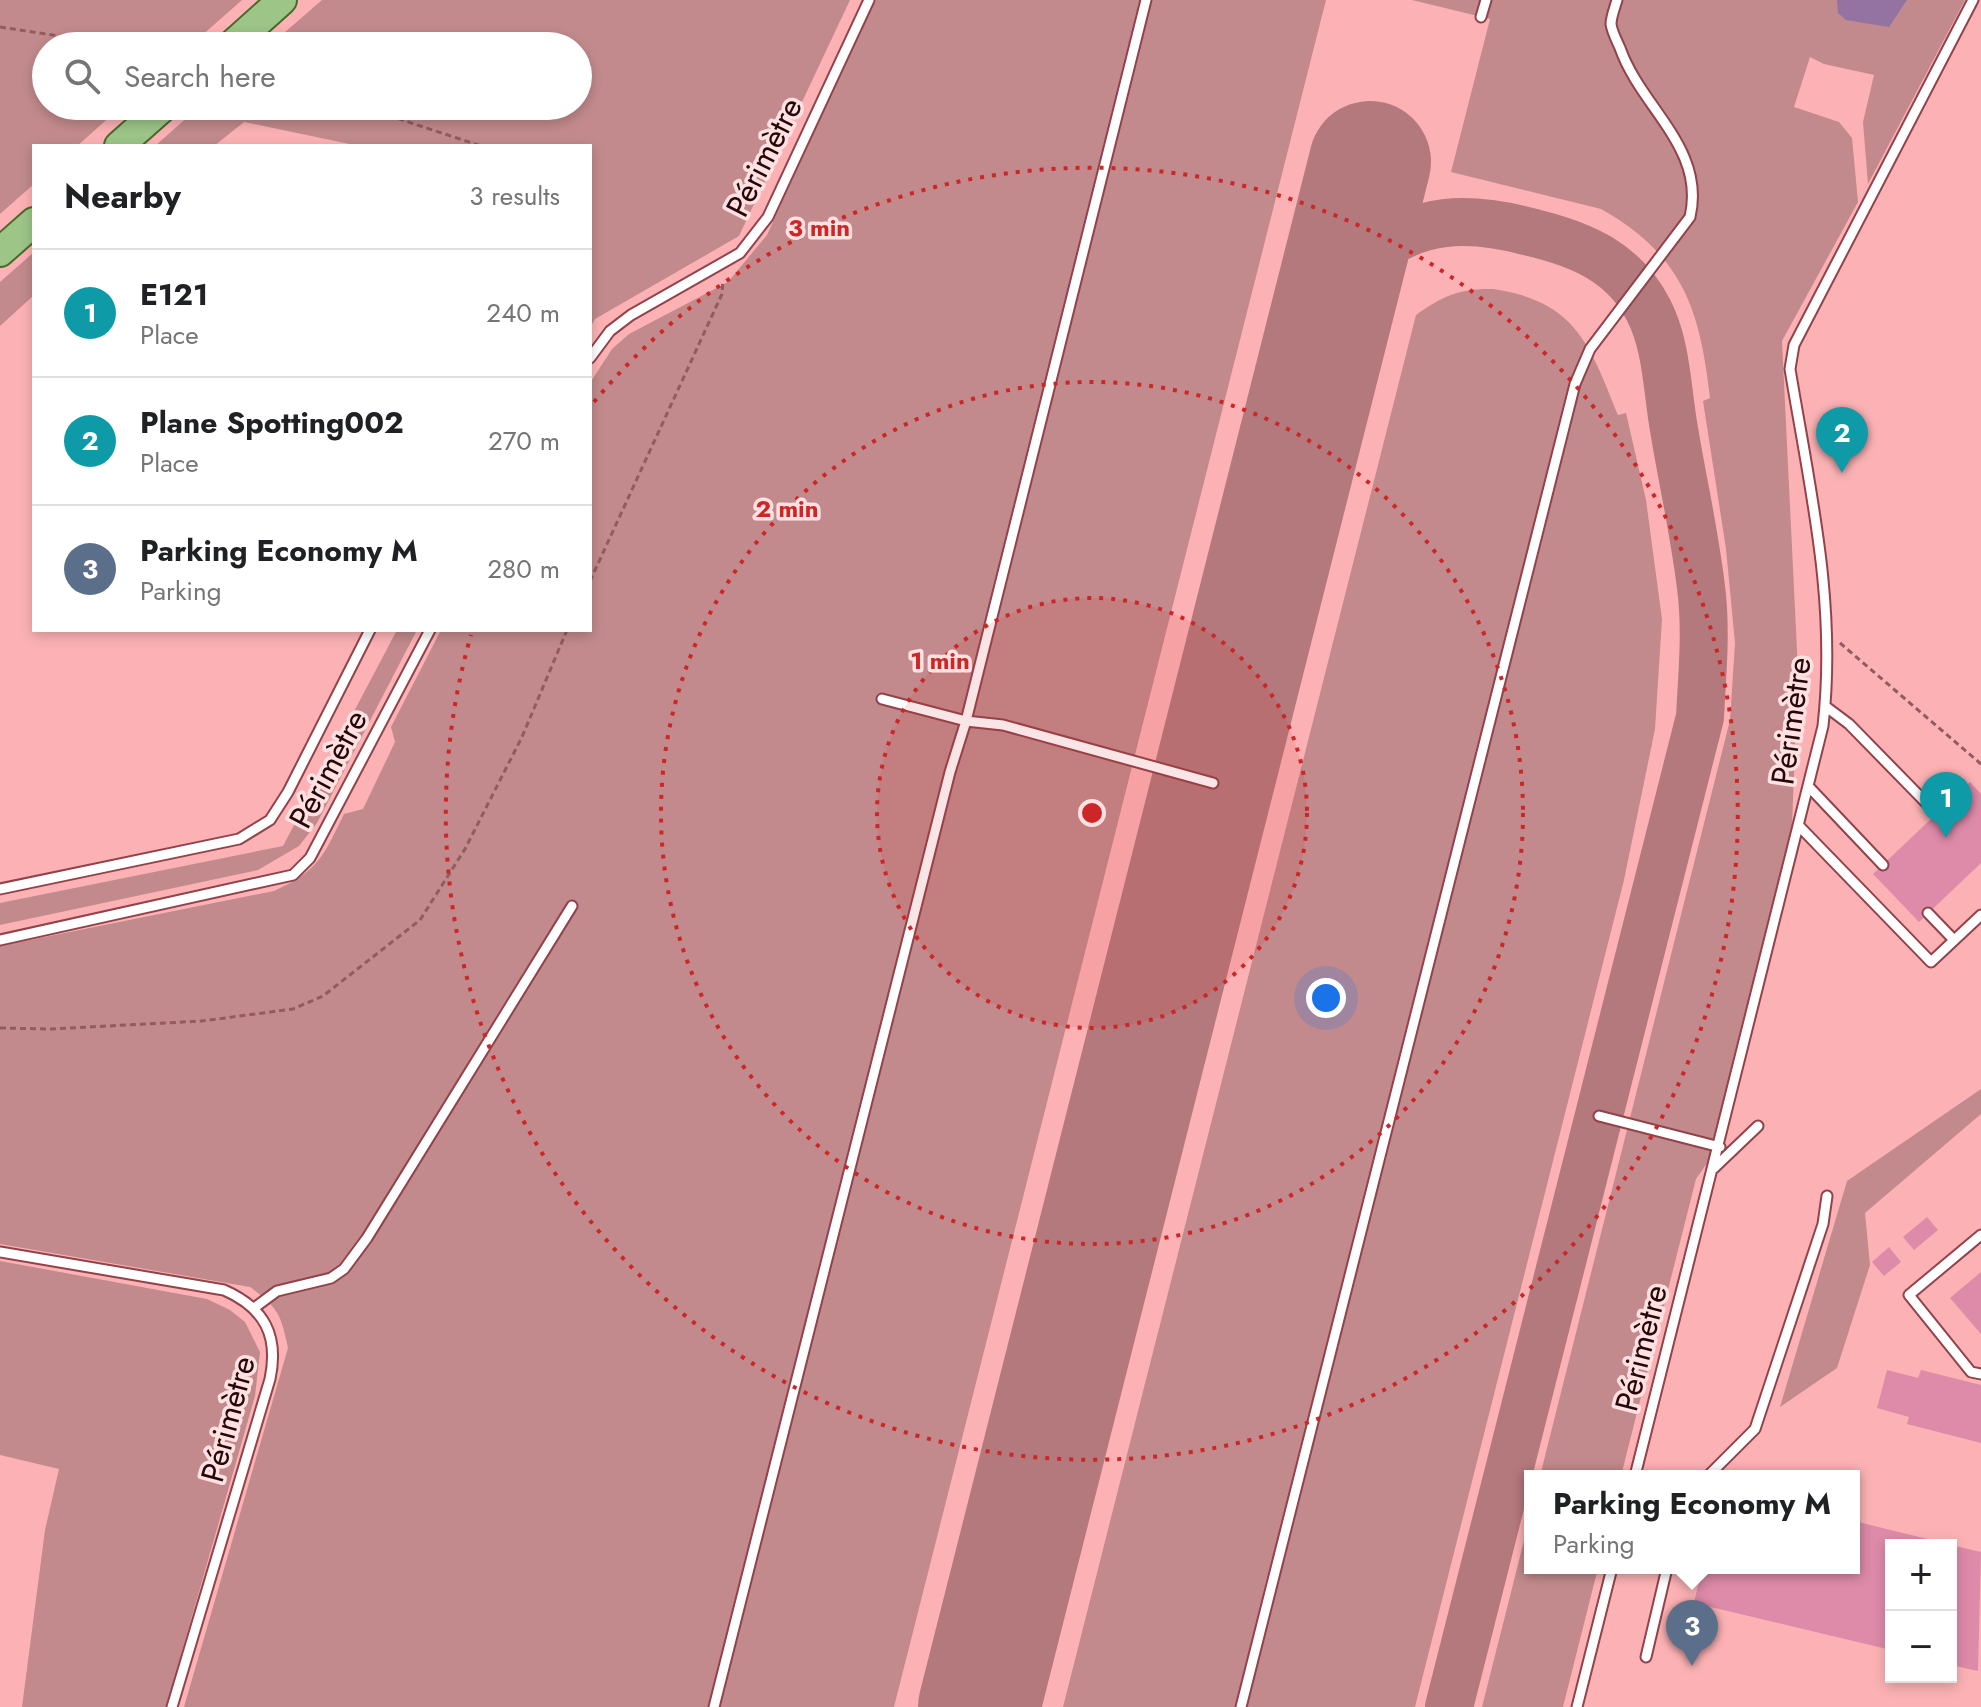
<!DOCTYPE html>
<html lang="en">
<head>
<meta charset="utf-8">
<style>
	:root { --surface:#fff; --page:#f2f2f2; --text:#202124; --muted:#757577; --line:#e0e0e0; --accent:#196768 }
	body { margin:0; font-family:Jost,sans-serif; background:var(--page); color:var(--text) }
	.controls { position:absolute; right:24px; bottom:24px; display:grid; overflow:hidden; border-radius:0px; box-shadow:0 4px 12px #0003 }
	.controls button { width:72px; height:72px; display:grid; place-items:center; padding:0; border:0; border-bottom:2px solid var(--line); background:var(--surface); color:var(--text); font:40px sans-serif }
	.you { position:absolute; left:1326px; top:998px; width:28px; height:28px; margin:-20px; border:6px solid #fff; border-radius:50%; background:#1a73e8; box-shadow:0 0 0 12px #1a73e833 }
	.badge { display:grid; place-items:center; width:52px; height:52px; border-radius:50%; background:var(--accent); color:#fff; font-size:26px; font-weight:700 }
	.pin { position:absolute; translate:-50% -66px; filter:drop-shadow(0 2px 4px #0008) }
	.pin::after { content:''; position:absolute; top:42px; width:28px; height:24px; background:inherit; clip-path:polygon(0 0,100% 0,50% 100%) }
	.popup { position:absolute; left:1524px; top:1470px; width:336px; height:104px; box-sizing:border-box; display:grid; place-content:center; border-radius:0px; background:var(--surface); filter:drop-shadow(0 2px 6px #0005); font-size:26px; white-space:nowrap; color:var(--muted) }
	.popup b { font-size:30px; color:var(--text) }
	.popup::after { content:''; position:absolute; left:50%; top:100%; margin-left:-16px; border:16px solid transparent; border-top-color:var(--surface) }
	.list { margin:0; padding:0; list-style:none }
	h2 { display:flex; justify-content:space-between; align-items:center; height:104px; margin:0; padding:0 32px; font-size:34px }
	h2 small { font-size:26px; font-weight:400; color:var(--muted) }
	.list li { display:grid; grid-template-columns:52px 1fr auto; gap:24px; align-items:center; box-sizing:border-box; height:128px; padding:0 32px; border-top:2px solid var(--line) }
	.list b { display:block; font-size:30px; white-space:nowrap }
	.list p { margin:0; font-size:26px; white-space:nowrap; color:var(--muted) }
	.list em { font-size:26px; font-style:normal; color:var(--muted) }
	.icon { flex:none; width:44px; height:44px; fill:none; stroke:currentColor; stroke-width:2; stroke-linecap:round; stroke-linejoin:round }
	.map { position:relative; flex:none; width:1981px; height:1707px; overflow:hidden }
	.search { position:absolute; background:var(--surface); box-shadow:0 4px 12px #0003; left:32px; top:32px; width:560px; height:88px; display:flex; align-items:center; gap:20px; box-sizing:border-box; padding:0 28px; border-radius:44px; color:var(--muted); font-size:30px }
	.panel { position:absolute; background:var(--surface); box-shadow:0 4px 12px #0003; left:32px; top:144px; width:560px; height:488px; border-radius:0px }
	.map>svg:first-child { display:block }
</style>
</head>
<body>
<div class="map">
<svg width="1981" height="1707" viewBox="0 0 1981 1707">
	<rect width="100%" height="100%" fill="#fcb2b5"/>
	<path fill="#c28a8c" d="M0,0H242L190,46H46V106H122L77,146H34V184L0,214Z
		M322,0H850L739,236L595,319L590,328V146H359L244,122L214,146H155L200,106H578V46H269Z
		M874,0H1326L894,1707H184L288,1348C281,1314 278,1308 250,1287L0,1244V946L274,891C318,871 323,857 344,814L363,809L395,742L391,727L441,630H590V383L612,349L629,334L728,282L767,235Z
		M1412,0H1965L1868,184L1863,122L1874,75L1824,64L1810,57L1794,107L1839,122L1852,138L1858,202L1782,341L1798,671L1792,825L1708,1162L1696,1179L1621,1476H1540L1730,720L1735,643L1726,549L1703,401L1710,398C1700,310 1683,255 1601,209L1451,172L1490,19Z
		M34,252V295L0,326V282Z
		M1493,289C1576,301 1590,345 1618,415L1626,413L1646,500L1662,619L1655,729L1624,880L1415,1707H1063L1416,315C1442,296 1461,288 1493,289Z
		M397,630H417L317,823L299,846L258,870L0,925V903L283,846Z
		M1981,1089V1114L1865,1213L1870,1265L1837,1368L1780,1407L1847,1181Z
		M0,1261L207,1299L230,1310L245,1322L260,1352L255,1396L166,1707H22L45,1530L59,1469L0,1455Z
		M1530,1517V1568H1598L1563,1707H1482Z"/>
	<path fill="#9472a1" d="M1837,0H1907L1889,27L1846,20L1838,13Z"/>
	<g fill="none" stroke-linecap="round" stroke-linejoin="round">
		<path stroke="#b4797c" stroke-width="48" d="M1318,366C1329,331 1337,288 1364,262C1414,214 1472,216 1534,233C1583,245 1625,263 1649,311C1666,344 1667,386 1673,423C1682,480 1696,538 1702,596C1706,637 1702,677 1700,717L1449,1707"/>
		<path stroke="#b4797c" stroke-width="122" d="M979,1707L1370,162"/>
	</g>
	<path fill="#de8aa9" d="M1970,782L1981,794V863L1919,922L1873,874Z
		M1927,1217L1938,1230L1914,1250L1903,1237Z
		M1889,1247L1901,1262L1884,1276L1872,1262Z
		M1981,1272V1334L1950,1298Z
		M1887,1370L1918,1378L1921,1370L1981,1385V1443L1907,1424L1909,1417L1877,1408Z
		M1854,1521L1948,1544L1891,1545V1650L1694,1603L1702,1568H1854Z
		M1951,1545L1981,1552L1978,1671L1951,1665Z"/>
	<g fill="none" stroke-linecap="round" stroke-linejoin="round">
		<defs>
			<path id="service" d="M1481,17L1486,0
				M590,358L610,331L631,315L740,253L768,217L869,0
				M882,699L966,721L1003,725L1213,783
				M1825,706L1849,724L1937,814
				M1810,788L1883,865
				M1800,827L1931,962L1981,915
				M0,889L239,839L270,820L288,792L370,630
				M1928,913L1954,940
				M0,940L293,875L310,858L430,630
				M1599,1116L1720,1147
				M1714,1168L1758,1126
				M1981,1235L1909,1295L1971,1372L1981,1374
				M0,1252L224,1290C265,1308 279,1336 270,1379L172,1707
				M254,1308L277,1291L331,1278L344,1269L367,1238L572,906
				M1635,1476L1823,726C1837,602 1810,490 1790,369L1794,345L1973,0
				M1708,1476L1755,1429L1823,1224L1827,1196
				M1646,1657L1667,1568
				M714,1707L950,772L966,721L1146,0
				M1241,1707L1575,384L1590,349L1690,217C1706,148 1641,108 1620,48C1617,41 1612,32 1611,24C1611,17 1615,7 1617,0
				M1577,1707L1612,1568"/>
			<path id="primary" d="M231,46L282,0
				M119,146L164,106
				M0,252L34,222"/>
		</defs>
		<use href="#service" stroke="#924249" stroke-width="13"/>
		<use href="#primary" stroke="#496928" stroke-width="32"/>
		<path stroke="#915c5f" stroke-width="3" stroke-dasharray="6 4" stroke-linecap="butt" d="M0,27L86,40
			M360,106L481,146
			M590,581L722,294L723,280
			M1840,643L1981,764
			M0,1028L51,1029L202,1021L293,1009L323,996L420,920L465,849L522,737L567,630"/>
		<use href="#service" stroke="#fff" stroke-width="9"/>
		<use href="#primary" stroke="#9dc588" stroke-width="28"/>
	</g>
	<circle cx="1092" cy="813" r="215" fill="#cd2626" fill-opacity=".12"/>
	<g fill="none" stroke="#cd2626" stroke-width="4" stroke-dasharray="4 8">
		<circle cx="1092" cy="813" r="215"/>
		<circle cx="1092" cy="813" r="431"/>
		<path d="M594 402A646 646 0 1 1 471 635"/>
	</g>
	<g text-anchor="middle" stroke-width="7" stroke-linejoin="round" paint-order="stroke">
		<g font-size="32" fill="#250609" stroke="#ffe1e2">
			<text transform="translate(764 157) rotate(-63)" y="11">Périmètre</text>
			<text transform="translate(1791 721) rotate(-82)" y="11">Périmètre</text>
			<text transform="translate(328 769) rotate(-62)" y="11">Périmètre</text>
			<text transform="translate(1641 1348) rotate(-76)" y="11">Périmètre</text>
			<text transform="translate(228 1419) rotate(-75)" y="11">Périmètre</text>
		</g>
	</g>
	<circle cx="1092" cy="813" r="12" fill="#cd2626" stroke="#ffe1e2" stroke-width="4"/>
	<g font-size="24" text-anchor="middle" font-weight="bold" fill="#cd2626" stroke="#ffe1e2" stroke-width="7" stroke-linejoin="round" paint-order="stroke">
		<text x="819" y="236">3 min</text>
		<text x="787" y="517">2 min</text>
		<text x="940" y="669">1 min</text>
	</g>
</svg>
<div class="controls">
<button>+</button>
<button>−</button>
</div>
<div class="you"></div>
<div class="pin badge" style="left:1946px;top:838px;background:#0f9aa8">1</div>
<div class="pin badge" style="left:1842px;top:473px;background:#0f9aa8">2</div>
<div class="pin badge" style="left:1692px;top:1666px;background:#5c6f8a">3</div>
<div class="popup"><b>Parking Economy M</b>Parking</div>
<div class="search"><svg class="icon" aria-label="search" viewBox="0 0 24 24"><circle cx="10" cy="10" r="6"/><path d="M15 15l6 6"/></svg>Search here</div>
<section class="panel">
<h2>Nearby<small>3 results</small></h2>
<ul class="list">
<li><span class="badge" style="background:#0f9aa8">1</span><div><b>E121</b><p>Place</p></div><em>240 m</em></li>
<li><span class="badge" style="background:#0f9aa8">2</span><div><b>Plane Spotting002</b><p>Place</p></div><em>270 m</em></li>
<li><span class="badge" style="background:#5c6f8a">3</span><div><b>Parking Economy M</b><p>Parking</p></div><em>280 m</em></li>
</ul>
</section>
</div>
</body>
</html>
